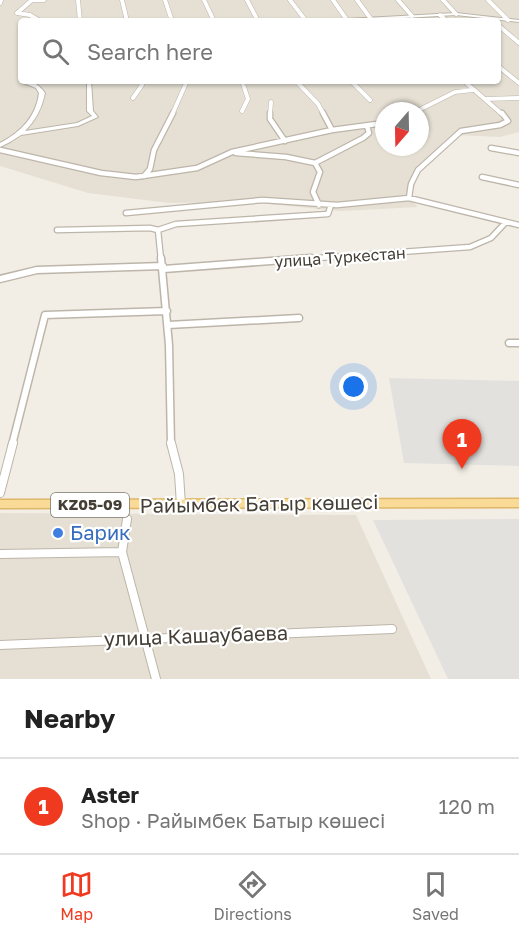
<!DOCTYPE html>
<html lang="en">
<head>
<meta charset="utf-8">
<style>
	:root { --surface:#fff; --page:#f2f2f2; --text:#222; --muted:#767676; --line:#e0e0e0; --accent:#f03a1f }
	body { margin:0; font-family:"Golos Text",sans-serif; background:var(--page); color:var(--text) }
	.compass { position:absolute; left:375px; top:102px; width:54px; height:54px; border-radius:50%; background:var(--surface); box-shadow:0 2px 4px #0004; rotate:200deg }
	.you { position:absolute; left:354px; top:387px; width:21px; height:21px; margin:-15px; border:4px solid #fff; border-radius:50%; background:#1a73e8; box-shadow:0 0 0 9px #1a73e833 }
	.badge { display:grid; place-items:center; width:39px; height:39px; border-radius:50%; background:var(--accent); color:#fff; font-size:20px; font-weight:700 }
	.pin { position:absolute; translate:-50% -50px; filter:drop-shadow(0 2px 3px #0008) }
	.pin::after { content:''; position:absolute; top:32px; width:21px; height:18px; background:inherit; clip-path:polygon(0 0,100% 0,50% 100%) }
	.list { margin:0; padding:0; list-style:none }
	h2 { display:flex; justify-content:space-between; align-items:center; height:78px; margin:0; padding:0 24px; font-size:26px }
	h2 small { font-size:20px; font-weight:400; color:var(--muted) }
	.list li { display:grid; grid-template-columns:39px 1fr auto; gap:18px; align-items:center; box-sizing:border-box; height:96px; padding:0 24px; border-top:2px solid var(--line) }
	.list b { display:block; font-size:22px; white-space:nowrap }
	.list p { margin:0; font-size:20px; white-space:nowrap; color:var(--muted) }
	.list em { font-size:20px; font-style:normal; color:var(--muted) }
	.icon { flex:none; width:33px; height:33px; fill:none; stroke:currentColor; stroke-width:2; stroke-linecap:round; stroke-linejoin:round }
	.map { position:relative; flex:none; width:519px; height:679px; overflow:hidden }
	.search { position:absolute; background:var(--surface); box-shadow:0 2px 4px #0004; left:18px; right:18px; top:18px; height:66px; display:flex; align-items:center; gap:15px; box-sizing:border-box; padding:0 21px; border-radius:6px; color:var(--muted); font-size:22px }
	.sheet { height:174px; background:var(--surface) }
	nav { display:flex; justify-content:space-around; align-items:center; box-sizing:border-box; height:84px; border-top:2px solid var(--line); background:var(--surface); font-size:16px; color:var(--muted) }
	nav a { display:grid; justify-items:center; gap:3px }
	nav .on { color:var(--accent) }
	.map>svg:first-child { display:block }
</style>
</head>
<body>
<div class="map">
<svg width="519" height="679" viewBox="0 0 519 679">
	<rect width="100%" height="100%" fill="#f2eee6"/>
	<path fill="#e6e0d4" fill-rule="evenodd" d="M0,0H519V132L500,137L456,135L418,170L409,198L418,207L341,211L246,202L169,203L88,193L0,166ZM21,21H498V81H21ZM384,111H420V147H384Z
		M0,513L356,515L431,679H0Z"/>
	<path fill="#e3e1de" d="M389,378L519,381V466L404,463Z
		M519,519V679H448L373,520Z"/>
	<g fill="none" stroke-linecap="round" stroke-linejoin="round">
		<defs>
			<path id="minor-far3" d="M78,0L80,21
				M122,0L127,21
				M165,0L172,21
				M204,0L214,21
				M247,0L258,21
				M290,0L306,21
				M333,0L347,20
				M357,0L371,19
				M398,0L412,16
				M443,0L456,14
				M488,0L508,20
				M0,3L1,0
				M440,15L447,21
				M40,21L30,15L17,13L32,0H44
				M498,25L519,43
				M498,66L519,83
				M242,81L248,99L242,111
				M296,81L318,104L324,115
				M351,81L370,100
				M464,81L503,115
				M133,98L142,85L140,81
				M485,99L519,98
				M417,111L455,92L473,90
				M172,115L187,81
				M270,115L271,102"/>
			<path id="minor-far2" d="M270,113V119L285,141
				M323,113L332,130
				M491,148L519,153
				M0,150L101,173L136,177L197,168L232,152L332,130L384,123
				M236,153L286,157L315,163L363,138L369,133L367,126
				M315,163L320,172L313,192L319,205
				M144,176L150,169L154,150L173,113
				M482,177L519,185
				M409,198L411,184L418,170L461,131L500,125L508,121L502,113
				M126,213L263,200L337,205L409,198L519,225
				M57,230L150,228L158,230
				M161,260L158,230L176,224L328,214L331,205
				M290,260L470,247L491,238L506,222"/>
			<path id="minor-far1" d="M161,258L169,345L171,445
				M164,269L311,258
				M0,279L37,270L163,266
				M168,325L299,318
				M509,343H519
				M12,445L45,315L167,311"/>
			<path id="minor" d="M171,443L179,474L181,505
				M0,493L13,443
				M127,519L122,552L156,679
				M0,554L122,552
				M0,645L392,629"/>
			<path id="tertiary" d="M456,13L519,20V22L456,15L352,21H326L328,20Z
				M21,80C32,82 37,82 45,93C42,108 36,120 25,131L77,123L92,116L87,111V81H91L93,111L98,117L78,126L21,135L10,142L0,147V143C21,132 36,117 39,93L36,88L21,82Z"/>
			<path id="primary" d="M519,499V507L0,508V500Z"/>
		</defs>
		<use href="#minor-far3" stroke="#bdb5a9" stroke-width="5"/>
		<use href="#minor-far2" stroke="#bdb5a9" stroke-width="7"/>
		<use href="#minor-far1" stroke="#bdb5a9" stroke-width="9"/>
		<use href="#minor" stroke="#bdb5a9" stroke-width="10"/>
		<use href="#tertiary" stroke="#bdb5a9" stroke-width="2"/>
		<use href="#primary" stroke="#deb868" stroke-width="3"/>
		<use href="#minor-far3" stroke="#fff" stroke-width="4"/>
		<use href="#minor-far2" stroke="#fff" stroke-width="4.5"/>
		<use href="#minor-far1" stroke="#fff" stroke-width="6"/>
		<use href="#minor" stroke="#fff" stroke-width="8"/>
		<use href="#tertiary" fill="#fff" fill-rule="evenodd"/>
		<use href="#primary" fill="#f9db97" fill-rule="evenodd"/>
	</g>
	<circle fill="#3f7fe0" stroke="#fff" stroke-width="2" cx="58" cy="533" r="6"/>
	<g text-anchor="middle" stroke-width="4.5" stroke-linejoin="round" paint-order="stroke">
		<rect fill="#fff" stroke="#7c7872" stroke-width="1.5" x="51" y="493" width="78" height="24" rx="4.5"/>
		<g font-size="15" font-weight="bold" fill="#443e35">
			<text x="90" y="510">KZ05-09</text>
		</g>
		<g font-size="16" fill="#443e35" stroke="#fff">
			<text transform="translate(340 257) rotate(-4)" y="6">улица Туркестан</text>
		</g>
		<g font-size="20" fill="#443e35" stroke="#fff">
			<text transform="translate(259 504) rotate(-1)" y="7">Райымбек Батыр көшесі</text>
			<text transform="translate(196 636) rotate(-2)" y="7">улица Кашаубаева</text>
		</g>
		<g font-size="20" fill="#366cbe" stroke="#fff" text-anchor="start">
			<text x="70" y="540">Барик</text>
		</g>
	</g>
</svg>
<svg class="compass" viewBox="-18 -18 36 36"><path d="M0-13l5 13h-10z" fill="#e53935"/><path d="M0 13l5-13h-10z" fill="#767676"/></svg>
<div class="you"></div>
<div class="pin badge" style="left:462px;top:469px">1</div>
<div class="search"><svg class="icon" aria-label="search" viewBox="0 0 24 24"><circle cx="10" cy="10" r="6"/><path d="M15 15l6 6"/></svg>Search here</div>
</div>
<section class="sheet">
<h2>Nearby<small></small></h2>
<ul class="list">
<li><span class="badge">1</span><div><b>Aster</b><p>Shop · Райымбек Батыр көшесі</p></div><em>120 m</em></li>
</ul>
</section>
<nav>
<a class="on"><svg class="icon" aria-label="map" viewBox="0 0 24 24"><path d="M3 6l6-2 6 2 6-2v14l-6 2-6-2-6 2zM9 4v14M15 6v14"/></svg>Map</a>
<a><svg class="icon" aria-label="directions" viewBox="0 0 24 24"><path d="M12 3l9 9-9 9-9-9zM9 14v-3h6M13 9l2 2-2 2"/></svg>Directions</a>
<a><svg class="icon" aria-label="saved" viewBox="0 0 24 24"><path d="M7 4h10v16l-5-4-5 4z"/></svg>Saved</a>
</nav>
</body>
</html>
